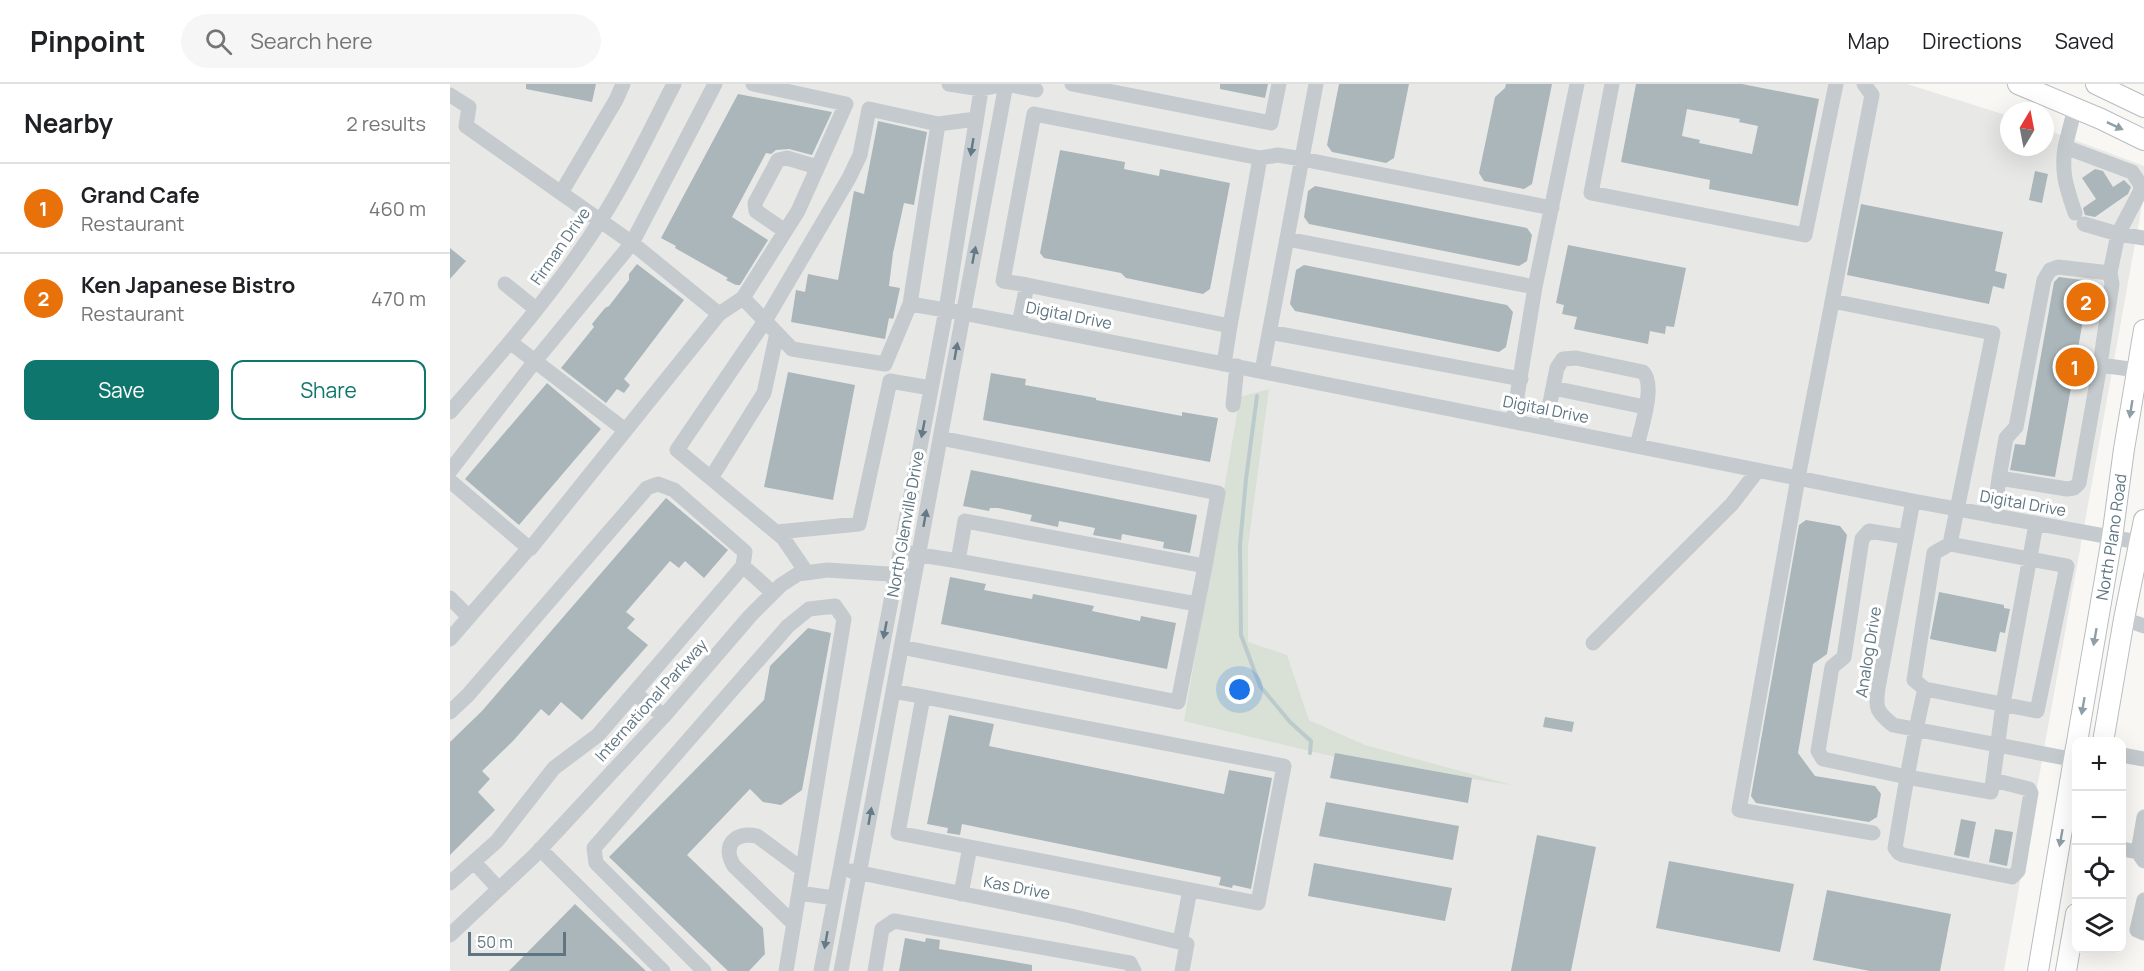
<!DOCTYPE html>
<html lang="en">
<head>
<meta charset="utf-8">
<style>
	:root { --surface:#fff; --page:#f6f6f6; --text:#202124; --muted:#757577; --line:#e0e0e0; --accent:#0f766e }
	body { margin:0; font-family:Manrope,sans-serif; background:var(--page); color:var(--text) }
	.controls { position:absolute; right:18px; bottom:18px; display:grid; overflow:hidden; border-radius:12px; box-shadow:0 6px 24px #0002 }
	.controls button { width:54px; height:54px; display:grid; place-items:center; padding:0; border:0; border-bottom:2px solid var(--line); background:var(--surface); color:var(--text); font:30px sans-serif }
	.compass { position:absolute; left:1550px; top:18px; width:54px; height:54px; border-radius:50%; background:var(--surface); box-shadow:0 6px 24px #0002; rotate:10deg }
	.scale { position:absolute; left:18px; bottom:15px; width:98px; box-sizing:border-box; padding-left:6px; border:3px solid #5f7682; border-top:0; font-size:16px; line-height:21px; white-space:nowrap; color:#5f7682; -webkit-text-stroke:4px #fff; paint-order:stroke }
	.you { position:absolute; left:790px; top:606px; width:21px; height:21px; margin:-15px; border:4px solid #fff; border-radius:50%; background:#1a73e8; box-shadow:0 0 0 9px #1a73e833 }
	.badge { display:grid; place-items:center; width:39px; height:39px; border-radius:50%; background:var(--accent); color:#fff; font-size:20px; font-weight:700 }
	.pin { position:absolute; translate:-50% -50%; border:3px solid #fff; box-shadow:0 2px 6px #0006 }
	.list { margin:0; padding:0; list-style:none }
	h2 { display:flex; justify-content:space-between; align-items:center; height:78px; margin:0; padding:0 24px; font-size:26px }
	h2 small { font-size:20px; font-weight:400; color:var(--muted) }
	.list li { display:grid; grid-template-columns:39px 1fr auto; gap:18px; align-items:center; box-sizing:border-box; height:90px; padding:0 24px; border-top:2px solid var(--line) }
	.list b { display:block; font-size:22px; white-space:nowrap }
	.list p { margin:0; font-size:20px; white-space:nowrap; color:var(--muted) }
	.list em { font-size:20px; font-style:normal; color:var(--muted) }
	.actions { display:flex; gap:12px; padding:18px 24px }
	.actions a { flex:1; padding:14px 0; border:2px solid var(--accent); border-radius:12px; text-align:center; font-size:21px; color:var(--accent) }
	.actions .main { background:var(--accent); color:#fff }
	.icon { flex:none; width:33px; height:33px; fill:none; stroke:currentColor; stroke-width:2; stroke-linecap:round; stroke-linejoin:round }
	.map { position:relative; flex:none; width:1694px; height:887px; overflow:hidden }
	header { display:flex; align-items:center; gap:36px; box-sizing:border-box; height:84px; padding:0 30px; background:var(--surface); border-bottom:2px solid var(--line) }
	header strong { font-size:28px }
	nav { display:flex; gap:33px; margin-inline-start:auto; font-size:21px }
	.search { width:420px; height:54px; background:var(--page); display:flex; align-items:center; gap:15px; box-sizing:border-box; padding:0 21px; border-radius:33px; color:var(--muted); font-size:22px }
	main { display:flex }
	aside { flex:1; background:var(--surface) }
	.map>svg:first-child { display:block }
</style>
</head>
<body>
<header>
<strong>Pinpoint</strong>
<div class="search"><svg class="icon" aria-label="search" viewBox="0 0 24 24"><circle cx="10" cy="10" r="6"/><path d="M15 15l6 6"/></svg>Search here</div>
<nav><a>Map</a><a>Directions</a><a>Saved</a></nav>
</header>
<main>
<aside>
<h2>Nearby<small>2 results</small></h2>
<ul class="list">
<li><span class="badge" style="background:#e8710a">1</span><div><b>Grand Cafe</b><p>Restaurant</p></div><em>460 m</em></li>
<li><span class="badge" style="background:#e8710a">2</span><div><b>Ken Japanese Bistro</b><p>Restaurant</p></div><em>470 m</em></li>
</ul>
<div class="actions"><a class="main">Save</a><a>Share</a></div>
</aside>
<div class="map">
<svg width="1694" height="887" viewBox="0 0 1694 887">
	<rect width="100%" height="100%" fill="#f8f7f4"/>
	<path fill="#e8e9e7" d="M0,0H1457L1559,32V63H1595V45L1694,82V110L1554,887H0Z"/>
	<path fill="#d9e0d5" d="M819,305L798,462V558L837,571L859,636L915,661L1062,701L906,678L734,637L790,313Z"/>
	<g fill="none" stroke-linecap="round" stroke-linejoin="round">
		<path stroke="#bbcacd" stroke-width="4" d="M807,312L796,395L790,461L791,551L810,602L840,638L861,657L860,669"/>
	</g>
	<path fill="#aab6ba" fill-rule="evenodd" d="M76,0H146L142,18L76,5Z
		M770,0H818L815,14L770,5Z
		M889,0H959L944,74L936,79L882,68L877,61Z
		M1056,0H1102L1082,100L1074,105L1034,97L1029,89L1045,13L1055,4Z
		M1186,0H1292L1369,15L1348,122L1259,105L1260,96L1171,78ZM1237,25L1290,35L1289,38L1308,42L1302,70L1249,59L1250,56L1232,52Z
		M288,10L382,28L362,71L339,65L326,66L321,70L316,69L282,133L318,156L290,201H286L276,196L278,194L225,164L226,162L211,154Z
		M428,37L477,48L464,121L454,119L443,169L439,202L450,204L444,232L443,235L439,234L435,255L341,238L346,206L355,208L358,190L388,196L404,107L414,110Z
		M610,66L675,78L674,85L709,92L710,85L780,99L760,205L753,210L676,194L671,189L594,174L590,169Z
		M1645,85L1653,87L1663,103L1674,96L1681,103L1678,110L1645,133L1635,131L1633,124L1646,115L1632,94Z
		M1585,87L1598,90L1592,119L1579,116Z
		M865,102L1077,144L1082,151L1077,177L1069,182L859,140L854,133L858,107Z
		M1411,120L1553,148L1545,187L1557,190L1554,205L1543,202L1539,220L1397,191Z
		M1118,161L1236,184L1224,243L1216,242L1215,250L1200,247L1198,260L1124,245L1127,233L1112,230L1114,221L1106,219Z
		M0,164L16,177L0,195Z
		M187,180L234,216L174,295L180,301L174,309L167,305L156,319L111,284L144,243L142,240L155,224L159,222L179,196V190Z
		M854,181L1057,221L1063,228L1056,263L1049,268L845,227L840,220L846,186Z
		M1609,193L1640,197L1605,393L1560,386L1565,360L1575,361L1604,198Z
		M338,288L405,301L383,416L314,403Z
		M541,289L576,295L575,301L646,314V316L732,332V328L768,334L760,378L533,336Z
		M97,299L151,345L69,441L15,395Z
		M521,386L747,431L740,469L713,464L714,458L672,450L671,456L643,451L645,444L609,437L608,443L580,437L582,431L548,424H540L539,427L513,422Z
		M216,414L278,466L254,494L235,477L229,484L220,477L176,528L185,535L177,544L198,561L132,636L111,618L99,632L91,625L63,657L32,687L40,695L28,708L45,726L0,771V658L32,627Z
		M1356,436L1390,442L1397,451L1377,570L1363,580L1348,669L1365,692L1425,702L1431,710L1427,733L1419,738L1306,719L1301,712L1349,441Z
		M500,493L536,500L534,506L582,515L583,510L644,522L642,527L690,537L691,532L726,539L717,585L491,540Z
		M1489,508L1554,521V524L1560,525L1555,549L1550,548L1546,568L1480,555Z
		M358,544L381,549L352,706L331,721L313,718L300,705L237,771L313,844L315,870L299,887H278L159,773L314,616L320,582Z
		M499,631L544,640L539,662L774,710L779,686L822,694L801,805L783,801L782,804L769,801L771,793L512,740L510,751L497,749L498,744L477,740Z
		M1095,633L1124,638L1122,648L1093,643Z
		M885,669L1022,694L1018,719L880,694Z
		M876,718L1009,742L1003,776L869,752Z
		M1511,735L1526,738L1519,774L1504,771Z
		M1545,745L1563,748L1557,782L1539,778Z
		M1087,751L1146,763L1121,887H1061Z
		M1219,777L1344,800L1330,868L1206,844Z
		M864,779L1002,804L995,837L858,812Z
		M1377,806L1501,830L1490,887H1420L1363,876Z
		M125,820L196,887H59Z
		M455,854L475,858L476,854L490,856L489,865L582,881V887H449Z"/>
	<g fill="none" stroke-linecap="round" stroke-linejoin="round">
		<defs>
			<g id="major">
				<path d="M1568,0L1651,35L1694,56"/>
				<path d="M1646,0L1694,23"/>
				<path id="s1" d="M1627,658L1662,454L1674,365L1694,246"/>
				<path d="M1653,658L1674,535L1694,436"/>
				<path d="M1588,887L1626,663"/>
				<path d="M1616,887L1626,830"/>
			</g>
		</defs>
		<use href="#major" stroke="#b7bdc0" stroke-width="22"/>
		<path stroke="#c4cacd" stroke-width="15" d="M499,0L531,5L556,0L586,6
			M622,0L821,39L829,0
			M1162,0L1141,109L1355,151L1386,0
			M1414,0L1422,11L1348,394L1289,726L1423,749
			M0,11L19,23L16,42L182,159L269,230L293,214L348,127L396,20L303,0
			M1625,24L1615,63L1682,88L1691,101L1690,108L1668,150L1660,189
			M488,40L526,35
			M1615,63C1611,90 1617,105 1625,129
			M810,74L828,71L852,75L1102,124
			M111,109L166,16L173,0
			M1634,140L1668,150L1694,154
			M335,147L306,127L305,119L328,76L337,74L367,83
			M837,155L1085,203
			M55,200L86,225
			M577,201L553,197L584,30L810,74L780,242
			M293,214L342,265L435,280L460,220L513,229L774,280L1463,417L1694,459
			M1382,217L1543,249L1500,460L1484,469L1464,596L1475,605L1587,627L1617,482L1500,460
			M569,240L577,201L780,242L774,280
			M820,248L1071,295
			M60,258L175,346
			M1650,281L1629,399L1624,404L1617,405L1549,394L1556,354L1566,343L1594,196L1600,186L1608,183L1660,189L1662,200L1650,281L1687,286
			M812,287L866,0
			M1103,304L1195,323
			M783,321L787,282
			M0,328C53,267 107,205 150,137C178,94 200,46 224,0
			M1063,337L1085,203L1127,0
			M1095,343L1107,284L1113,275L1126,274L1193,288C1206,301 1191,344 1187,362
			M490,354L768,409L755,482
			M0,387L85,277L182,159L265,0
			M261,394L314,309L327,249
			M0,397L80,465L269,230
			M1463,417L1428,604C1425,625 1427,628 1443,641L1626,676
			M1544,432L1549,394
			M327,448L409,440L440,297L481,304
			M1456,453L1419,447L1412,455L1394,573L1382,583L1368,667L1373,675L1457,693L1541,708L1543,696L1579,705L1581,709L1568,787L1562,793L1453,771L1449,769L1445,764C1454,711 1462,658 1475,605
			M458,469L508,477
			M293,482L323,509
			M357,489L333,454L227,366L315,237L399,94L410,71L419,25L488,40L460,220
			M0,514L19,533
			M1674,535L1694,542
			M0,555L79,464
			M1143,559L1282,420L1308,386
			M451,563L728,618L755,482L515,437L508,477L747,520
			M443,607L834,682L808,819L448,749L473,613
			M184,609L214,632
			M0,628L18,611L197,404L208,400L224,406L295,468L293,482L148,651L104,684L47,757L0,799
			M1672,671L1694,675
			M1543,696L1553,620L1586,440
			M90,765L213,887
			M1672,765L1688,768L1694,777
			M1688,768L1694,733
			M24,778L49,805
			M401,787L621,832L737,860L732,887
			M349,809L384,814
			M511,810L520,763
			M1694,816L1687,846L1694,849
			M344,840L284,782C271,760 286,748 307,752L353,786
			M0,851L84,772L214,632L300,532L331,501L348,490L377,486L454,491
			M730,858L740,806
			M254,887L146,779L144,764L338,542L359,525L385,522L394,535L336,887
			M371,887L496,226L532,0
			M391,887L556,0
			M425,887L432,845L444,837L680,879L684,887"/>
		<use href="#major" stroke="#fff" stroke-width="20"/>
	</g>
	<defs><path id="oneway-solid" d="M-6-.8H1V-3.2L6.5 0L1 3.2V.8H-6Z" transform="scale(1.5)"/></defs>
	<g fill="#8f9fa8">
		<use href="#oneway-solid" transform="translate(1665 42) rotate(25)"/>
		<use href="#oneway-solid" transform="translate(1681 325) rotate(99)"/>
		<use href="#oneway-solid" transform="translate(1645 553) rotate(100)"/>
		<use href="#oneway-solid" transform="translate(1633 622) rotate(100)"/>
		<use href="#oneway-solid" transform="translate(1611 754) rotate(100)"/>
	</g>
	<g fill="#647a86">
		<use href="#oneway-solid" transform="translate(522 63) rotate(99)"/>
		<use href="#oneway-solid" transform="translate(524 171) rotate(-79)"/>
		<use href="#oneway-solid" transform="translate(506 267) rotate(-80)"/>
		<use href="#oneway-solid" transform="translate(473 345) rotate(101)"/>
		<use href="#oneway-solid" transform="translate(475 434) rotate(-80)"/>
		<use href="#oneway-solid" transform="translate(435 546) rotate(101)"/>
		<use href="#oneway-solid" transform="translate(420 732) rotate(-80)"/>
		<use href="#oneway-solid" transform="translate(376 856) rotate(100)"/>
	</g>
	<g text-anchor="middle" stroke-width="6" stroke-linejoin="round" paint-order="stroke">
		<g font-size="16" fill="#5f7682" stroke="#fff">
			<text transform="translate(110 162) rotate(-55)" y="6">Firman Drive</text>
			<text transform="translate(619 231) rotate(11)" y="6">Digital Drive</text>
			<text transform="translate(1096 325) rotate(11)" y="6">Digital Drive</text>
			<text transform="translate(1573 419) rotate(10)" y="6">Digital Drive</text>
			<text transform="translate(455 440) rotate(-80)" y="6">North Glenville Drive</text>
			<text dy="6" stroke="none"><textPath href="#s1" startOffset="208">North Plano Road</textPath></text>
			<text transform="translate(1418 568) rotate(-81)" y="6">Analog Drive</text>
			<text transform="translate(201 616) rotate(-48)" y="6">International Parkway</text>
			<text transform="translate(567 803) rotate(11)" y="6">Kas Drive</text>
		</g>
	</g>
</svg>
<div class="controls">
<button>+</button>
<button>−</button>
<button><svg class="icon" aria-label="locate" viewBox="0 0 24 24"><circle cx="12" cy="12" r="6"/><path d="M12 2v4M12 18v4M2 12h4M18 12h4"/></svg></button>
<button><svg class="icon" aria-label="layers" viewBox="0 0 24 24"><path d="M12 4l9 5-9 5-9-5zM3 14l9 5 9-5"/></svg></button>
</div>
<svg class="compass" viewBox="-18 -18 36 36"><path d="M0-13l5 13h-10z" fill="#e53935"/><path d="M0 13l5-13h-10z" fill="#757577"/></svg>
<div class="scale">50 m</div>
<div class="you"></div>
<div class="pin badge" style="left:1625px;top:283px;background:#e8710a">1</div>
<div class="pin badge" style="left:1636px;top:218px;background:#e8710a">2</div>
</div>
</main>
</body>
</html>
